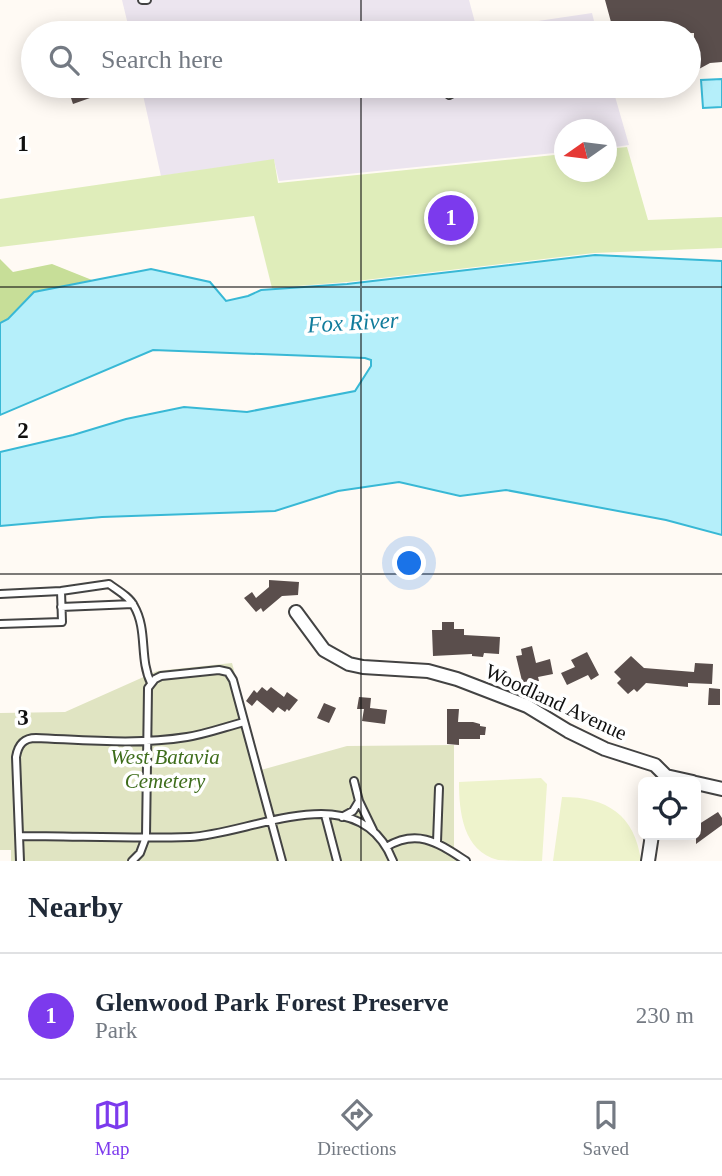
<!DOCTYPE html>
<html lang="en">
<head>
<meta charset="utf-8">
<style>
	:root { --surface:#fff; --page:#f2f2f3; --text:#1f2937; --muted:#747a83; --line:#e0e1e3; --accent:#7c3aed }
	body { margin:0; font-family:"Times New Roman",serif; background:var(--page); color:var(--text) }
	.controls { position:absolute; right:21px; bottom:21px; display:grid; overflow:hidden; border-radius:10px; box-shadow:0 4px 18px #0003 }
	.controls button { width:63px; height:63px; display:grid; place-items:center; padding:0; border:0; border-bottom:2px solid var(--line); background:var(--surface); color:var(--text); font:35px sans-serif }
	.compass { position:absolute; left:554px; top:119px; width:63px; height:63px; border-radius:50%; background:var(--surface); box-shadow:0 4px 18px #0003; rotate:256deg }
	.you { position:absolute; left:410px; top:564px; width:24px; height:24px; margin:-18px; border:5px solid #fff; border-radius:50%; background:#1a73e8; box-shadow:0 0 0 10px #1a73e833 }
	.badge { display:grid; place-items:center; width:46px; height:46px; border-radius:50%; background:var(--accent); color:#fff; font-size:23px; font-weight:700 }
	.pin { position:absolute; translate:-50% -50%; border:4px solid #fff; box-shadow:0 2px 7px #0006 }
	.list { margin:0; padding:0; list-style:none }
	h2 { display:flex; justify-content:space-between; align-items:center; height:91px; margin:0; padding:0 28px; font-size:30px }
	h2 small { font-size:23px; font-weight:400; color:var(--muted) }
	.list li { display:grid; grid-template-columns:46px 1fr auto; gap:21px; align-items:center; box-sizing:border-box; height:126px; padding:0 28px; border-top:2px solid var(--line) }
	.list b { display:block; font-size:26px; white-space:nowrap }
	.list p { margin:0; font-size:23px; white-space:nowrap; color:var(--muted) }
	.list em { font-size:23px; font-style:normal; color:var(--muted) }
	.icon { flex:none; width:38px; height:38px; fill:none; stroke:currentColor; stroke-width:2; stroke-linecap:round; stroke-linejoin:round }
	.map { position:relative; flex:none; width:722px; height:861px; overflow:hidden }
	.search { position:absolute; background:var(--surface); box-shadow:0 4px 18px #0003; left:21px; right:21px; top:21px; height:77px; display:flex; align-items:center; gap:18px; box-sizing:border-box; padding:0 24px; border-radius:38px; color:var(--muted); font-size:26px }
	.sheet { height:217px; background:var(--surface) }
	nav { display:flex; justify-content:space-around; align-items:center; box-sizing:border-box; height:98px; border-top:2px solid var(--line); background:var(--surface); font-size:19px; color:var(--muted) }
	nav a { display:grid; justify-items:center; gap:4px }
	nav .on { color:var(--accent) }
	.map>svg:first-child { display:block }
</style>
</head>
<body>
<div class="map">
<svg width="722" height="861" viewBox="0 0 722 861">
	<rect width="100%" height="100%" fill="#fffaf4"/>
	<path fill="#ece5ef" d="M122,0H469L477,30L592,13L597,33H130Z
		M141,86H612L629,145L607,148L606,130H564V152L279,181L274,160L161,176Z"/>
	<path fill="#dfedba" d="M627,147L648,220L722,217V248L594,253L348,282L272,288L254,216L0,247V199L274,159L278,183L564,154V172H606L607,149Z"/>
	<path fill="#c7de98" d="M0,259L13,272L52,264L92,280L34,292L8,319L0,323Z"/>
	<path fill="#e0e4c2" d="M232,663L261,770L347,746L454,745V857L459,861H11V850H0V713L65,712L157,671Z"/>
	<path fill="#eef3cc" d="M541,778L547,784L542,861C529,861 511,861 498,860C463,851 459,812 459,782Z
		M562,797C607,797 635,815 641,861H553Z"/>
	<path fill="#b5effa" stroke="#38b8d5" stroke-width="2" d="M722,79V107L703,108L701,80Z
		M595,255L722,261V535L666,520L506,490L460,496L399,482L338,491L275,511L102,517L0,526V452L73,435L126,419L184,407L247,412L355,391L371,366V360L365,358L153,350L0,415V323L8,319L34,292L151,269L210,282L226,301L248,296L261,290L347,284Z"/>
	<path fill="#5a4e4c" d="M605,0H722V62L710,63L699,69L694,57V33H614Z
		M58,86H121V87L73,104L70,95L62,98Z
		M269,580L299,582L298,595L282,596L263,612L261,608L256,612L244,598L252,592L256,598L269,587Z
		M442,622H454V629H464V635L500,637L499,654L484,653L483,657L472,656V654L433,656L432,630H442Z
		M532,646L536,663L550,659L553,674L538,677L539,681L523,685L516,656L522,655L521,649Z
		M587,652L599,675L591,680L588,675L567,685L561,673L575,667L571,660Z
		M631,656L644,668L694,672L695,663L713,664L712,684L688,683V687L646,683L637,692L634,689L628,694L617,683L621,679L614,672Z
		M262,687L267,691L271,687L284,697L287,692L298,700L289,711L287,709L285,712L278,707L273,713L257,700L252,706L246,701L254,690L257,693Z
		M709,688L720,689V705H708Z
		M359,697L371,698L370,708L387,710L385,724L362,721L364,709H357Z
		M324,703L336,708L329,723L317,718Z
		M447,709H459L458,722H473L480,724V726L486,727L485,735H480V739H459V745L447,744Z
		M718,812L722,818V825L696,844V826Z"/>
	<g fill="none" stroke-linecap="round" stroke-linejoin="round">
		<defs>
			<path id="lane" d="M142,0H147
				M587,33L604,28
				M449,95L466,86
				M0,594L61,591L109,584C117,590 130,597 134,606C148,630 139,659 151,683
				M61,607L133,604
				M0,624L62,622L61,591
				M354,781L359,801L373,830
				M325,815L337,861
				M342,817L353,811L359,801
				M19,836C76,836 133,839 190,837C252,834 359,774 393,861
				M437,842L439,788
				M386,847C418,828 438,843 466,861
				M20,861L16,757C18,745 23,738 36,738C86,740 137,745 187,737C206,734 225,727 244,722
				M132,861L140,853L146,837L148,688L155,679L161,676L219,670L228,672L233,680L282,861"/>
			<path id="street" d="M296,612L324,650L349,664L363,667L428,671L457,679L527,706L568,731L605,749L655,765L666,776L693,782
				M696,783L722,789
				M648,861L652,835"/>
		</defs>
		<use href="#lane" stroke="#434343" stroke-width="10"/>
		<use href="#street" stroke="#434343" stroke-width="16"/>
		<use href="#lane" stroke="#fff" stroke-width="6"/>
		<use href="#street" stroke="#fff" stroke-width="12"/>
	</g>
	<path fill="none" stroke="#101010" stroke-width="2" stroke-opacity="0.55" d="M361,0V33M361,86V861M0,287H722M0,574H722"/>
	<g text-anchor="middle" stroke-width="7" stroke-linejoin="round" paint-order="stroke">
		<g font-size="21" fill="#101010" stroke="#fff">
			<text transform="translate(556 702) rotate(25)" y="7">Woodland Avenue</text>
		</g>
		<g font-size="21" font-style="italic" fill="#3e6d1b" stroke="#fff">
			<text x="165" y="764">West Batavia<tspan x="165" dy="24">Cemetery</tspan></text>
		</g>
		<g font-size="23" font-style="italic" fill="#117c9c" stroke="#fff">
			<text transform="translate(353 322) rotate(-3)" y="8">Fox River</text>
		</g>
	</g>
	<g font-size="23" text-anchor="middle" font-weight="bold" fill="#101010" stroke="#fff" stroke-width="7" stroke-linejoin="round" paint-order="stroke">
		<text x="23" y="151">1</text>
		<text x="23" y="438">2</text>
		<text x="23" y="725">3</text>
	</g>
</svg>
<div class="controls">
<button><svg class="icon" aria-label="locate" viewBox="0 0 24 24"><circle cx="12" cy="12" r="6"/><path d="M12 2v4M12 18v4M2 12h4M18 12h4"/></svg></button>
</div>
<svg class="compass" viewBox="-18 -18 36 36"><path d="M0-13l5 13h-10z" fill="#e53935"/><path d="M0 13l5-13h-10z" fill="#747a83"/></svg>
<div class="you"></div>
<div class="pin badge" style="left:451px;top:218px">1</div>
<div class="search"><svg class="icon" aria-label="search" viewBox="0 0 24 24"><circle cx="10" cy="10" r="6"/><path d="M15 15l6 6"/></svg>Search here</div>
</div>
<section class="sheet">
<h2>Nearby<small></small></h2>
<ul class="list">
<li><span class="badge">1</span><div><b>Glenwood Park Forest Preserve</b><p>Park</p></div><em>230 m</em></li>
</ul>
</section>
<nav>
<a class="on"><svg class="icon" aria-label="map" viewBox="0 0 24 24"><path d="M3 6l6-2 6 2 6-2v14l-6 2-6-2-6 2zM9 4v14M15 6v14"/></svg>Map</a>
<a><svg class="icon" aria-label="directions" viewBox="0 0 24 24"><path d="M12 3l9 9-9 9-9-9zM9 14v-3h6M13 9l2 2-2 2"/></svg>Directions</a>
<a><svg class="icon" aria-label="saved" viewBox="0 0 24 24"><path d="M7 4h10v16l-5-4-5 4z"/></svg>Saved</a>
</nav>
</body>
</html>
